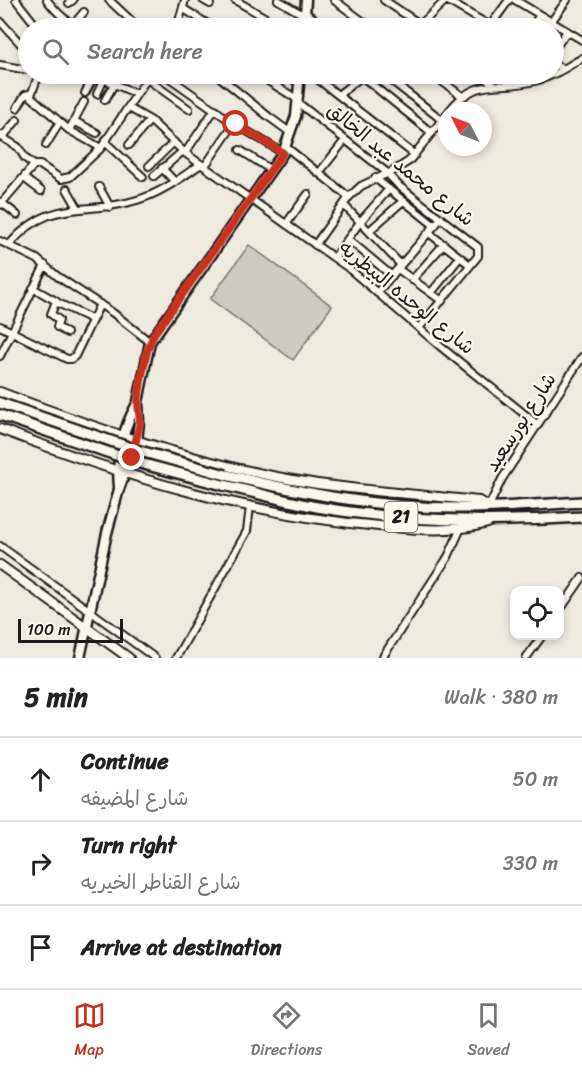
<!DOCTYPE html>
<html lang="en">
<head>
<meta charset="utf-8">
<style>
	:root { --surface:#fff; --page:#f6f6f6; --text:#222; --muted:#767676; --line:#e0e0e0; --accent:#c8321e }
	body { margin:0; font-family:Sriracha,"Playpen Sans Arabic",sans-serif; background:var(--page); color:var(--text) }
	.controls { position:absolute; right:18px; bottom:18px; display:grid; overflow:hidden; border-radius:12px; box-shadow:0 3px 9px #0003 }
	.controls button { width:54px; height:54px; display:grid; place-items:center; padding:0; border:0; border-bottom:2px solid var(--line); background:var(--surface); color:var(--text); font:30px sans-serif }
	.compass { position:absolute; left:438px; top:102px; width:54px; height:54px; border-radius:50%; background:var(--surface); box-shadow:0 3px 9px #0003; rotate:312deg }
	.scale { position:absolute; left:18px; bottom:15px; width:105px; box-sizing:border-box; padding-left:6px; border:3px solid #1c1c1c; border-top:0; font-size:16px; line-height:21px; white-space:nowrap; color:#1c1c1c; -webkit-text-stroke:4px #fbf7ec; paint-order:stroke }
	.stop { position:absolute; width:18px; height:18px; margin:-14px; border:4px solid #c8321e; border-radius:50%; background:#fff }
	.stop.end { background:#c8321e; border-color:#fff; box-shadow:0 2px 6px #0008 }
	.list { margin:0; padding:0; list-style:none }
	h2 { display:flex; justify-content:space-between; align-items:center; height:78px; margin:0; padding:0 24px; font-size:26px }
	h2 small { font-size:20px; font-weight:400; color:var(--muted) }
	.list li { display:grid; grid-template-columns:39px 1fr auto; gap:18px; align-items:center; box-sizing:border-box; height:84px; padding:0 24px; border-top:2px solid var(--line) }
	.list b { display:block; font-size:22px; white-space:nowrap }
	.list p { margin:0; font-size:20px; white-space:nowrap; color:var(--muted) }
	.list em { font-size:20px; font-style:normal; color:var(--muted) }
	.icon { flex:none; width:33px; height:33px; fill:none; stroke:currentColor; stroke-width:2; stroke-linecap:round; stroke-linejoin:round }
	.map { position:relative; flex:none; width:582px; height:658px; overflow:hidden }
	.search { position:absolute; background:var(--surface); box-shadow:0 3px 9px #0003; left:18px; right:18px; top:18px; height:66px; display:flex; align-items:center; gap:15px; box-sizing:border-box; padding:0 21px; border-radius:33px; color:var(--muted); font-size:22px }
	.sheet { height:330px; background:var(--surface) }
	nav { display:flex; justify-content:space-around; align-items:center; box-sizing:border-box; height:84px; border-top:2px solid var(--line); background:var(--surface); font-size:16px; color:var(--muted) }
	nav a { display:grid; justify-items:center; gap:3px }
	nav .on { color:var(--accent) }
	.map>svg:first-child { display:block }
</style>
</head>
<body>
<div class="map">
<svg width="582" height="658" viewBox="0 0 582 658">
	<rect width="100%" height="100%" fill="#eeeadf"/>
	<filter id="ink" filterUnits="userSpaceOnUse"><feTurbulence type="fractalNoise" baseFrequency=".0167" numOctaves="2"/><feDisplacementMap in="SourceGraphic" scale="12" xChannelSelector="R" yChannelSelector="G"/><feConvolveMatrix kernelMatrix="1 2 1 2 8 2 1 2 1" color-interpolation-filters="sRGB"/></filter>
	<g filter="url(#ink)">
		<path fill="#ceccc2" stroke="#75746f" stroke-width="1.5" d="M249,245L332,306L293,360L210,299Z"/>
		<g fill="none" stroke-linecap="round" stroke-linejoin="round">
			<defs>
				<path id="minor" d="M16,0L38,28
					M47,0C58,14 67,23 83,28
					M109,0L139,28
					M203,0L210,4
					M235,0L283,28
					M278,0L305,16
					M334,0L372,28
					M384,0L421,25
					M446,0L494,28
					M515,0L582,40
					M69,3L73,0
					M184,9L214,28
					M305,12L326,28
					M0,21L28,52
					M424,22L434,28
					M551,22L567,0
					M73,25L84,12
					M490,26L509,0
					M177,28L185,0
					M417,28L446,0
					M531,28L540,15
					M554,50L567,31
					M554,64L563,69
					M0,65L28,70
					M92,74L137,94
					M164,74L229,120L283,153
					M216,74L269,117L291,133
					M268,74V81L297,99
					M284,74L299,83
					M311,74L415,155
					M359,74L432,133
					M383,74L442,120
					M432,74L462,96
					M478,74L495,85
					M502,74L517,84
					M147,79L189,109
					M85,93L95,75
					M97,94L104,79
					M31,95L39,74
					M338,95L365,74
					M105,100L114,84
					M297,102L385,171L399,186L478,247V256L419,328
					M17,108L25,95L28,94L69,130L101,148
					M129,108L150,120L185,153L347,267L441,347L538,425
					M449,111C477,75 497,91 535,81C552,77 567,67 582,58
					M74,121L97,133
					M69,130L84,102
					M0,136L18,147L25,158L34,165
					M0,137L6,133L17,120
					M106,143L143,177
					M46,145L60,122
					M129,145L150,120
					M286,147L349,197
					M240,150L271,170
					M185,153L215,109
					M149,166L174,142
					M205,166L229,131
					M162,168L175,182
					M319,173L345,140
					M154,176L183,151
					M24,178L41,191
					M375,178L435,226
					M99,187L110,207
					M67,189L78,208
					M1,202L17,215
					M0,205L34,165H40L61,179L70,177L101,148L150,74
					M344,205L401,265
					M286,224L308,194
					M369,231L403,201
					M429,233L470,265
					M348,239L392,276
					M0,241L37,259L57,276L113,313L150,342
					M9,245C52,195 83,217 137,200C161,193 181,178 201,164
					M315,245L349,197L361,186L395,170L409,161L447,114
					M334,258L360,222L389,189
					M398,269L442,301
					M412,280L444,244
					M33,288L56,301L51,314L59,320L57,327L67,333
					M377,293L441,218
					M431,293L460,257
					M56,302L91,319
					M0,326L67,359H71L75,356L100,304
					M0,356L45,265
					M489,506L502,479L582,357
					M0,546L155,658
					M560,610L582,578
					M176,658L247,531L250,507
					M382,658L448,557L461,528
					M526,658L542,636"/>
				<path id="tertiary" d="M0,392C95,428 192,462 293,480C354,491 417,494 479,501L489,506
					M0,429C122,476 249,515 379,526C415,529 453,533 488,523
					M0,565L129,658"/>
				<path id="secondary" d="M304,28L306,0
					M119,487C116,458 123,428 138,402
					M80,658L107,533L119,489L137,441L139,422L138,402L150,342L283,153L296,116L300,74"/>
				<path id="trunk" d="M226,475C304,493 382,509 463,508C502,508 542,504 582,502
					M223,485C254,492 285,501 317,507C404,522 494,523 582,517"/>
			</defs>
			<use href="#minor" stroke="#1c1c1c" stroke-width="10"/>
			<use href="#tertiary" stroke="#1c1c1c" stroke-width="12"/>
			<use href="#secondary" stroke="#1c1c1c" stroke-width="13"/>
			<use href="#trunk" stroke="#1c1c1c" stroke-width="14"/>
			<use href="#minor" stroke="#fbf7ec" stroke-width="6"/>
			<use href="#tertiary" stroke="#fbf7ec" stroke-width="8"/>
			<use href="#secondary" stroke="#fbf7ec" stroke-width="8"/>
			<use href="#trunk" stroke="#fbf7ec" stroke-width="9"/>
			<defs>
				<path id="trunk-bridge" d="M0,403L140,451L226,475
					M0,415L136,462L223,485"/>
			</defs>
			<use href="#trunk-bridge" stroke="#1c1c1c" stroke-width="14" stroke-linecap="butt"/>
			<use href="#trunk-bridge" stroke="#fbf7ec" stroke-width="9"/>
		</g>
	</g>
	<g fill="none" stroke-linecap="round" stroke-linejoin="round" filter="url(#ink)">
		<path stroke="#c8321e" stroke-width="8" d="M132,458L140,422L138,402L141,380L147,351L154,334L283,153L236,124"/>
	</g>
	<g text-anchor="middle" stroke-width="4.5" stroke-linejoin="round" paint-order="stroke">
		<rect fill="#fbf7ec" stroke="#5f5e5a" stroke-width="1.5" x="384.5" y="502" width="33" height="30" rx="4.5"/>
		<g font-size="18" font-weight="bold" fill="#1c1c1c">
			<text x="401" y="523">21</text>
		</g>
		<g font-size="20" fill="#1c1c1c" stroke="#fbf7ec">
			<text transform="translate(401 164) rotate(39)" y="7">شارع محمد عبد الخالق</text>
			<text transform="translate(407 297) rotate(39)" y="7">شارع الوحده البيطريه</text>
			<text transform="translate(520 422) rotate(-57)" y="7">شارع بورسعيد</text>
		</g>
	</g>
</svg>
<div class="controls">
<button><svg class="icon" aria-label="locate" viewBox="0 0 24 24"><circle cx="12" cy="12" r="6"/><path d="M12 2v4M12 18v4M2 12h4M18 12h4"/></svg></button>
</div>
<svg class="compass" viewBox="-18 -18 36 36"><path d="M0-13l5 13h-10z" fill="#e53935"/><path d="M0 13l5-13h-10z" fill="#767676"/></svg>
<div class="scale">100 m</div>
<div class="stop" style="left:236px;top:124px"></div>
<div class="stop end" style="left:132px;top:458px"></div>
<div class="search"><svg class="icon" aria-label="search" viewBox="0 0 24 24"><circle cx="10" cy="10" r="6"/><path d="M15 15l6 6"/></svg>Search here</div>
</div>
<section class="sheet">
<h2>5 min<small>Walk · 380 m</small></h2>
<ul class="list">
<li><svg class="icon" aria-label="ahead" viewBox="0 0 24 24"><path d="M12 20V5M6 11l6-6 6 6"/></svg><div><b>Continue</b><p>شارع المضيفه</p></div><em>50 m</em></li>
<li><svg class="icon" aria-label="right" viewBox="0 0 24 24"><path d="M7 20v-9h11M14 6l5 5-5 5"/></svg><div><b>Turn right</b><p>شارع القناطر الخيريه</p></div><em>330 m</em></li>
<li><svg class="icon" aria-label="arrive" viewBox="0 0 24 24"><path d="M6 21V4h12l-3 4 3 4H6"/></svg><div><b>Arrive at destination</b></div></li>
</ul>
</section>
<nav>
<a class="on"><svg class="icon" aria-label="map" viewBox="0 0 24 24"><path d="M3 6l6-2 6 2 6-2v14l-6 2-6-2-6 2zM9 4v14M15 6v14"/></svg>Map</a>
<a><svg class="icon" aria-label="directions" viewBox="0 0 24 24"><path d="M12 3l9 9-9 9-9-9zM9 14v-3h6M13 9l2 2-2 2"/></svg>Directions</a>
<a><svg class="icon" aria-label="saved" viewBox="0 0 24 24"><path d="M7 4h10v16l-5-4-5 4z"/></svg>Saved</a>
</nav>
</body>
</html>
